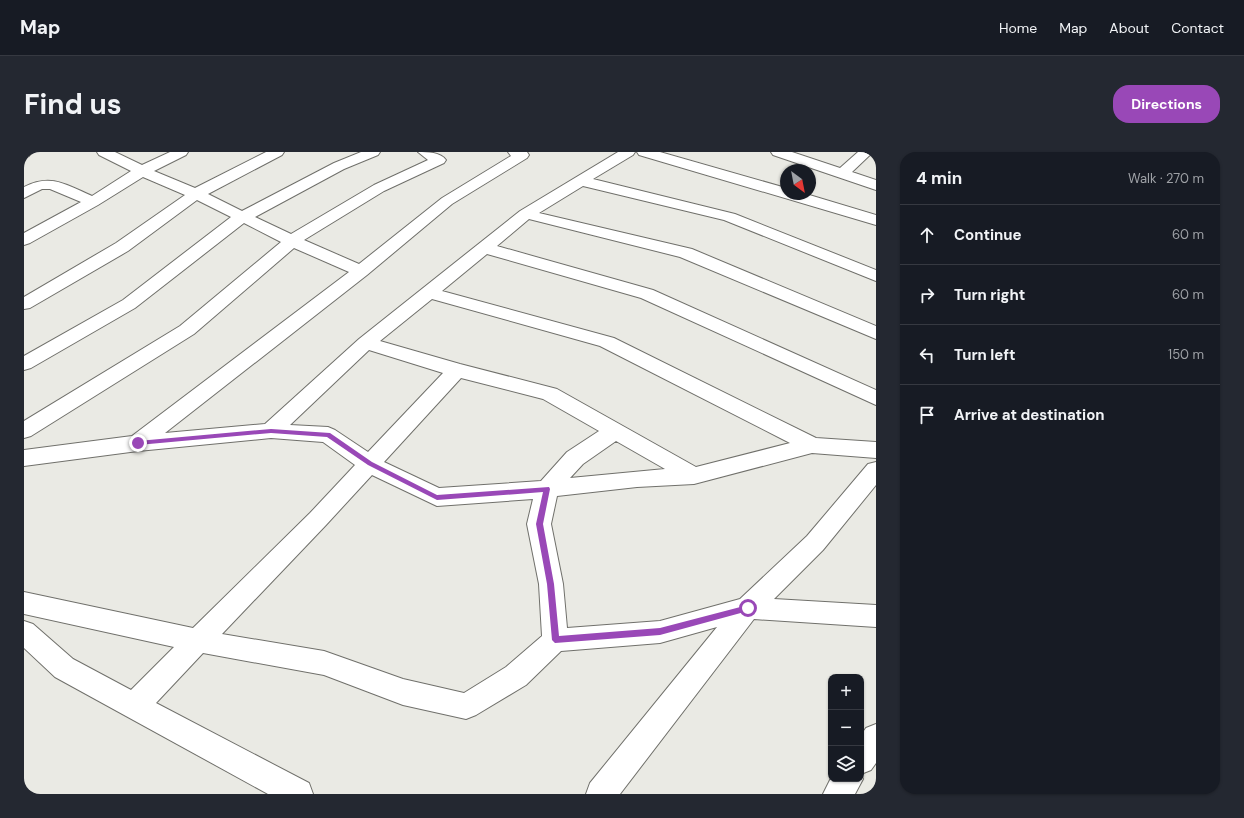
<!DOCTYPE html>
<html lang="en">
<head>
<meta charset="utf-8">
<style>
	:root { --surface:#171b24; --page:#242831; --text:#f1f3f6; --muted:#9ea1a6; --line:#363941; --accent:#9948b7 }
	body { margin:0; font-family:"DM Sans",sans-serif; background:var(--page); color:var(--text) }
	.controls { position:absolute; right:12px; bottom:12px; display:grid; overflow:hidden; border-radius:8px; box-shadow:0 1px 3px #0004 }
	.controls button { width:36px; height:36px; display:grid; place-items:center; padding:0; border:0; border-bottom:1px solid var(--line); background:var(--surface); color:var(--text); font:20px sans-serif }
	.compass { position:absolute; left:756px; top:12px; width:36px; height:36px; border-radius:50%; background:var(--surface); box-shadow:0 1px 3px #0004; rotate:148deg }
	.stop { position:absolute; width:12px; height:12px; margin:-9px; border:3px solid #9948b7; border-radius:50%; background:#fff }
	.stop.end { background:#9948b7; border-color:#fff; box-shadow:0 1px 4px #0008 }
	.list { margin:0; padding:0; list-style:none }
	h2 { display:flex; justify-content:space-between; align-items:center; height:52px; margin:0; padding:0 16px; font-size:17px }
	h2 small { font-size:13px; font-weight:400; color:var(--muted) }
	.list li { display:grid; grid-template-columns:26px 1fr auto; gap:12px; align-items:center; box-sizing:border-box; height:60px; padding:0 16px; border-top:1px solid var(--line) }
	.list b { display:block; font-size:15px; white-space:nowrap }
	.list em { font-size:13px; font-style:normal; color:var(--muted) }
	.icon { flex:none; width:22px; height:22px; fill:none; stroke:currentColor; stroke-width:2; stroke-linecap:round; stroke-linejoin:round }
	.map { position:relative; flex:none; width:852px; height:642px; overflow:hidden; border-radius:16px }
	header { display:flex; align-items:center; gap:24px; box-sizing:border-box; height:56px; padding:0 20px; background:var(--surface); border-bottom:1px solid var(--line) }
	header strong { font-size:19px }
	nav { display:flex; gap:22px; margin-inline-start:auto; font-size:14px }
	.intro { display:flex; align-items:center; justify-content:space-between; box-sizing:border-box; height:96px; padding:0 24px }
	h1 { margin:0; font-size:28px }
	.button { padding:10px 18px; border-radius:16px; background:var(--accent); color:#fff; font-size:14px; font-weight:700 }
	main { display:flex; gap:24px; padding:0 24px }
	aside { flex:1; background:var(--surface); border-radius:16px; box-shadow:0 1px 3px #0004 }
	.map>svg:first-child { display:block }
</style>
</head>
<body>
<header>
<strong>Map</strong>
<nav><a>Home</a><a>Map</a><a>About</a><a>Contact</a></nav>
</header>
<div class="intro"><h1>Find us</h1><a class="button">Directions</a></div>
<main>
<div class="map">
<svg width="852" height="642" viewBox="0 0 852 642">
	<rect width="100%" height="100%" fill="#eaeae4"/>
	<g fill="none" stroke-linecap="round" stroke-linejoin="round">
		<defs>
			<path id="minor" d="M0,0H8L5,4L0,5Z
				M73,0H91L118,13L146,0H164L162,3L130,19L171,36L242,0H260L258,3L184,42L218,59L310,11L337,0H356L354,3L320,17L231,65L267,82L350,33L404,8L394,0C404,0 416,0 422,8L420,11L360,39L280,88L335,112L418,46L487,4L484,0H503L505,3L503,6L428,52L343,123L141,281L241,272L335,187L496,59L594,0H611L609,3L569,27L711,62L852,118V129L700,68L559,34L515,61L668,97L852,174V187L656,105L505,67L473,94L629,138L852,238V253L617,146L463,102L418,139L590,186L792,286L852,290V306L788,301L670,332L613,335L533,344L527,372L539,432L543,476L636,469L716,447L783,384L844,312L852,310V333L799,398L750,447L852,453V475L730,467L596,642H562L566,631L693,475L636,491L537,499L502,533L452,563L442,567L379,553L300,523L179,501L132,551L285,631L289,642H244L31,525L0,496V469L9,472L49,507L107,538L150,495L0,462V440L169,476L286,361L331,313L299,290L247,286L114,299L0,314V298L108,284L325,120L270,96L170,182L7,284L0,286V269L156,174L257,90L220,71L111,156L7,216L0,218V204L99,148L207,65L173,48L104,99L6,156L0,157V145L92,91L161,43L119,25L74,53L6,91L0,93V81L57,50L26,37H18L0,46V35C27,21 43,33 68,44L107,19L75,3ZM408,147L576,194L766,291L672,315L533,237L436,212L356,189ZM345,198L419,221L344,300L311,278L304,275L266,273ZM437,226L519,247L575,279L543,300L517,329L415,336L360,310ZM592,289L641,317L546,326L559,312ZM348,323L413,354L509,347L503,372L515,432L518,484L482,515L440,541L379,527L300,499L198,482L302,373Z
				M613,0H636L762,36V42H782L852,63V73L615,3Z
				M747,0H768L816,16L834,0H849L828,20L852,28V38L749,3Z
				M852,572V611L847,618L837,622V583L842,576Z
				M837,623L839,627L831,642H799L807,626L837,627Z"/>
		</defs>
		<use href="#minor" stroke="#70706b" stroke-width="2"/>
		<use href="#minor" fill="#fff" fill-rule="evenodd"/>
	</g>
	<path fill="#9948b7" d="M247,277L306,281L348,310L413,343L525,335L526,337L519,372L530,432L535,484L636,476L724,453L728,456L724,459L636,483L531,491L528,488L523,432L512,372L519,340L413,348L344,313L303,285L247,281L114,293L111,291L114,289Z"/>
</svg>
<div class="controls">
<button>+</button>
<button>−</button>
<button><svg class="icon" aria-label="layers" viewBox="0 0 24 24"><path d="M12 4l9 5-9 5-9-5zM3 14l9 5 9-5"/></svg></button>
</div>
<svg class="compass" viewBox="-18 -18 36 36"><path d="M0-13l5 13h-10z" fill="#e53935"/><path d="M0 13l5-13h-10z" fill="#9ea1a6"/></svg>
<div class="stop" style="left:724px;top:456px"></div>
<div class="stop end" style="left:114px;top:291px"></div>
</div>
<aside>
<h2>4 min<small>Walk · 270 m</small></h2>
<ul class="list">
<li><svg class="icon" aria-label="ahead" viewBox="0 0 24 24"><path d="M12 20V5M6 11l6-6 6 6"/></svg><div><b>Continue</b></div><em>60 m</em></li>
<li><svg class="icon" aria-label="right" viewBox="0 0 24 24"><path d="M7 20v-9h11M14 6l5 5-5 5"/></svg><div><b>Turn right</b></div><em>60 m</em></li>
<li><svg class="icon" aria-label="left" viewBox="0 0 24 24"><path d="M17 20v-9H6M10 6l-5 5 5 5"/></svg><div><b>Turn left</b></div><em>150 m</em></li>
<li><svg class="icon" aria-label="arrive" viewBox="0 0 24 24"><path d="M6 21V4h12l-3 4 3 4H6"/></svg><div><b>Arrive at destination</b></div></li>
</ul>
</aside>
</main>
</body>
</html>
